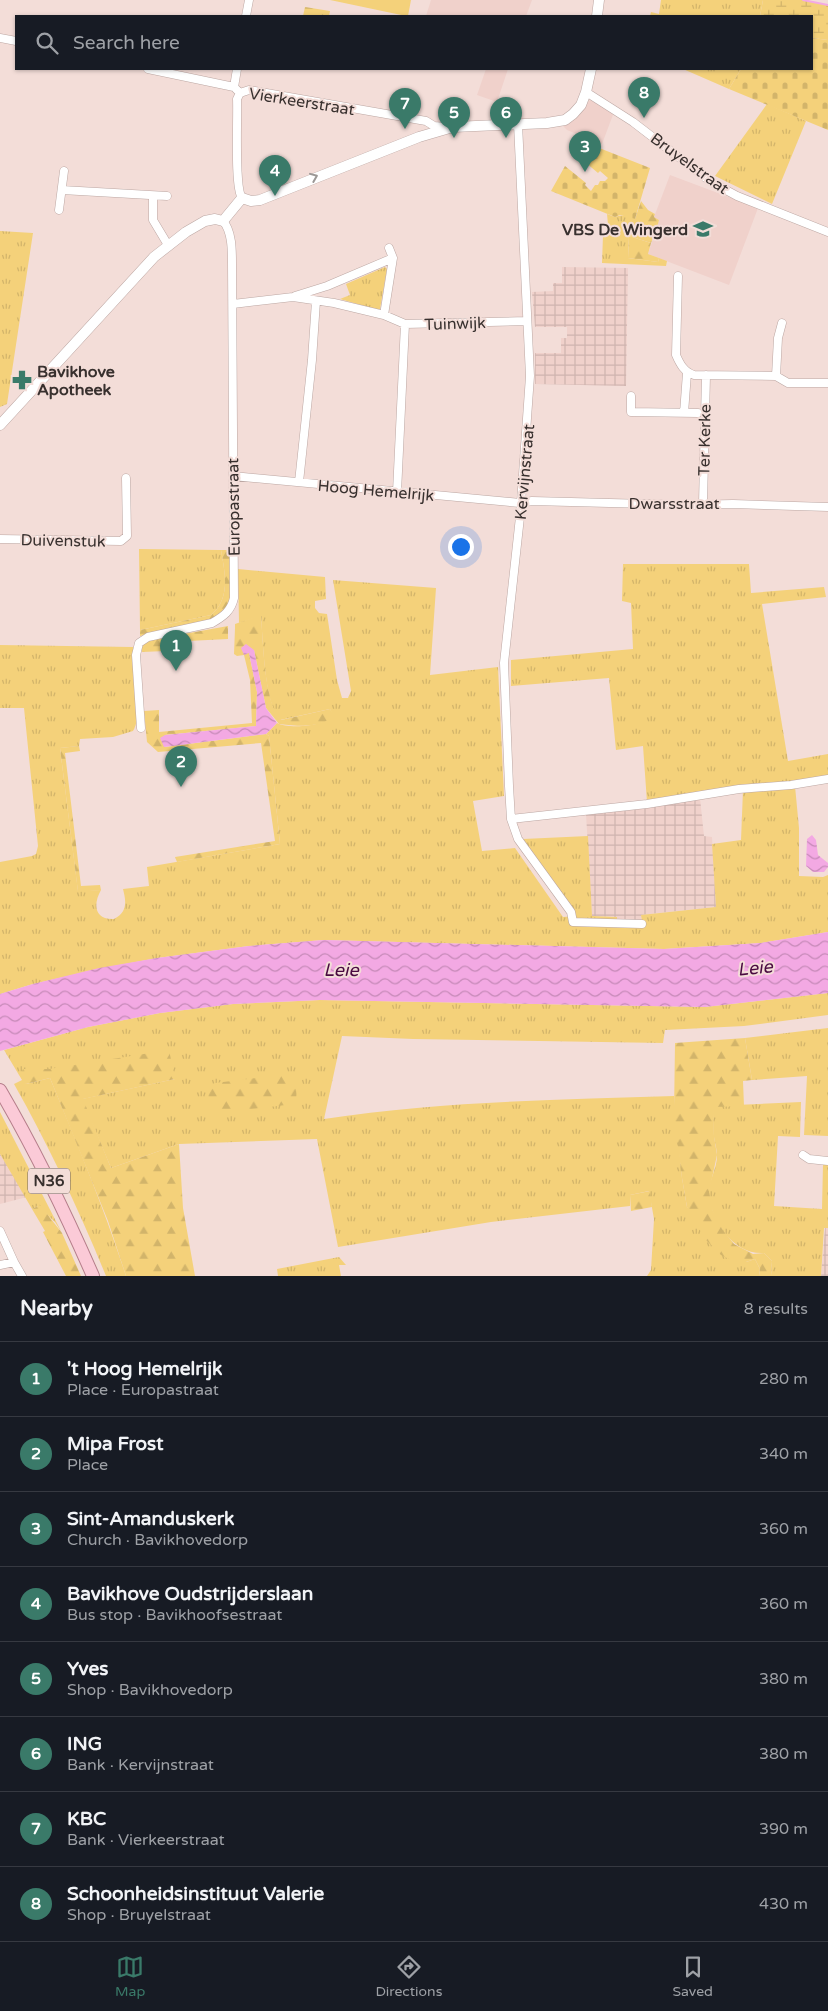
<!DOCTYPE html>
<html lang="en">
<head>
<meta charset="utf-8">
<style>
	:root { --surface:#171b24; --page:#20242c; --text:#f1f3f6; --muted:#9ea1a6; --line:#363941; --accent:#3a7a69 }
	body { margin:0; font-family:"Varela Round",sans-serif; background:var(--page); color:var(--text) }
	.you { position:absolute; left:460px; top:546px; width:18px; height:18px; margin:-12px; border:4px solid #fff; border-radius:50%; background:#1a73e8; box-shadow:0 0 0 8px #1a73e833 }
	.badge { display:grid; place-items:center; width:32px; height:32px; border-radius:50%; background:var(--accent); color:#fff; font-size:16px; font-weight:700 }
	.pin { position:absolute; translate:-50% -41px; filter:drop-shadow(0 1px 2px #0008) }
	.pin::after { content:''; position:absolute; top:26px; width:18px; height:15px; background:inherit; clip-path:polygon(0 0,100% 0,50% 100%) }
	.list { margin:0; padding:0; list-style:none }
	h2 { display:flex; justify-content:space-between; align-items:center; height:65px; margin:0; padding:0 20px; font-size:21px }
	h2 small { font-size:16px; font-weight:400; color:var(--muted) }
	.list li { display:grid; grid-template-columns:32px 1fr auto; gap:15px; align-items:center; box-sizing:border-box; height:75px; padding:0 20px; border-top:1px solid var(--line) }
	.list b { display:block; font-size:19px; white-space:nowrap }
	.list p { margin:0; font-size:16px; white-space:nowrap; color:var(--muted) }
	.list em { font-size:16px; font-style:normal; color:var(--muted) }
	.icon { flex:none; width:28px; height:28px; fill:none; stroke:currentColor; stroke-width:2; stroke-linecap:round; stroke-linejoin:round }
	.map { position:relative; flex:none; width:828px; height:1276px; overflow:hidden }
	.search { position:absolute; background:var(--surface); box-shadow:0 1px 4px #0004; left:15px; right:15px; top:15px; height:55px; display:flex; align-items:center; gap:12px; box-sizing:border-box; padding:0 18px; border-radius:0px; color:var(--muted); font-size:19px }
	.sheet { height:665px; background:var(--surface) }
	nav { display:flex; justify-content:space-around; align-items:center; box-sizing:border-box; height:70px; border-top:1px solid var(--line); background:var(--surface); font-size:14px; color:var(--muted) }
	nav a { display:grid; justify-items:center; gap:2px }
	nav .on { color:var(--accent) }
	.map>svg:first-child { display:block }
</style>
</head>
<body>
<div class="map">
<svg width="828" height="1276" viewBox="0 0 828 1276">
	<defs>
		<pattern id="industrial-grid" width="8" height="8" patternUnits="userSpaceOnUse" patternTransform="scale(1.25)"><rect width="8" height="8" fill="#f0d1cb"/><path d="M0 4h8M4 0v8" fill="none" stroke="#cfb4af"/></pattern>
		<pattern id="grass-tufts" width="24" height="20" patternUnits="userSpaceOnUse" patternTransform="scale(1.25)"><rect width="24" height="20" fill="#f4d17a"/><path d="M3 7l-1-3M5 7V3M7 7l1-3M15 17l-1-3M17 17v-4M19 17l1-3" fill="none" stroke="#d2b46a"/></pattern>
		<pattern id="forest-firs" width="22" height="20" patternUnits="userSpaceOnUse" patternTransform="scale(1.25)"><rect width="22" height="20" fill="#f4d17a"/><path d="M5 1l3.5 6h-7zM16 11l3.5 6h-7z" fill="#d2b46a"/></pattern>
		<pattern id="wetland-marsh" width="20" height="14" patternUnits="userSpaceOnUse" patternTransform="scale(1.25)"><rect width="20" height="14" fill="#f4d17a"/><path d="M1 5h8M5 5V1M11 12h8M15 12V8" fill="none" stroke="#d2b46a"/></pattern>
		<pattern id="cemetery-stones" width="16" height="16" patternUnits="userSpaceOnUse" patternTransform="scale(1.25)"><rect width="16" height="16" fill="#f4d17a"/><path d="M2 7V4a2 2 0 0 1 4 0v3zM10 15v-3a2 2 0 0 1 4 0v3z" fill="#d2b46a"/></pattern>
		<pattern id="water-waves" width="16" height="10" patternUnits="userSpaceOnUse" patternTransform="scale(1.25)"><rect width="16" height="10" fill="#f3a9e3"/><path d="M0 5q4-4 8 0t8 0" fill="none" stroke="#c68ab8"/></pattern>
	</defs>
	<rect width="100%" height="100%" fill="#f3ddd8"/>
	<path fill="#f0d1cb" d="M431,0H532L526,16H426Z
		M486,69H508L497,102L477,95Z
		M590,100L614,112L602,144L567,130L562,125Z
		M670,175L758,208L729,285L648,254L659,220L654,217Z"/>
	<path fill="url(#industrial-grid)" d="M562,267L628,268L626,386L535,384V353H561V338H567V327H535L532,292L553,291V283H562Z
		M700,798L704,836L712,837L716,907L641,915L642,921H617V917L592,916L586,814Z
		M0,1154L27,1197L0,1204Z
		M825,1228H828V1276H821Z"/>
	<path fill="url(#grass-tufts)" d="M661,0H763L760,16H650L651,12L659,14Z
		M683,69H741L729,89Z
		M767,104L806,121L772,204L715,176Z
		M607,214L615,217C627,212 645,223 657,228L651,243L629,236L628,258L658,262L659,258L667,261L666,266L602,263L603,235H609Z
		M0,231L33,233L7,404L0,407Z
		M385,267L387,269L380,309L378,310L340,299L350,295L346,284Z
		M139,549L221,550C225,573 231,598 211,615L140,630Z
		M623,564H749L751,593L824,587L826,597L762,604L788,761L828,754V777L647,802L643,746L616,750L609,678L511,686V660L633,649L631,603L622,601Z
		M238,569L325,577L326,599L315,601V608L319,613L327,614L337,680L342,698H348L351,691L333,580L436,588L430,675L498,667L504,796L473,801L482,851L515,848L563,917L576,916L523,839L588,836L592,916L617,917V920L642,921L641,915L716,907L712,844L741,840L743,790L795,786L799,828V876L823,877L828,875V932L761,943L664,949L324,940L249,946L157,958L99,969L33,984L0,994V862L32,856L36,854L38,846L24,708H0V645L133,647C135,668 144,713 133,731L113,737L80,739L79,746L60,748L78,891L101,890C93,904 94,920 114,919C128,912 126,901 123,889L149,886L147,867L280,844L269,736L266,734L277,723C288,729 328,727 332,714L330,709L280,720C264,704 263,639 261,616L239,623Z
		M828,993V1015L744,1026L665,1030L663,1043L413,1039L342,1036L324,1119C440,1101 557,1100 674,1096L682,1178L687,1207L746,1262L755,1259L760,1269L759,1276H647L651,1270L654,1219L649,1191L630,1195V1206L491,1222L338,1247L317,1139L179,1144L111,1168L82,1099L175,1079L49,1069H23L26,1084L50,1078C77,1143 104,1208 126,1276H106C79,1210 49,1146 14,1084L22,1080L4,1050L88,1027L160,1013L233,1004L320,1000L705,1007Z
		M828,1028V1136L804,1135L807,1076L752,1080L745,1038Z
		M801,1102L800,1137L778,1136L774,1206L822,1209L823,1164H828V1228H824L821,1276H771L772,1261L764,1253C734,1255 711,1222 709,1194C708,1182 717,1169 717,1156C717,1150 715,1143 714,1137C713,1127 713,1116 713,1106Z
		M0,1112L62,1233L55,1222L38,1206L32,1209L0,1154Z
		M339,1257L346,1265H339L341,1276H278L277,1269Z"/>
	<path fill="url(#forest-firs)" d="M305,7L330,11L329,16H303Z
		M641,201L648,210L655,214L654,217L659,220L657,228L635,219Z
		M629,236L651,243L648,254L659,258L658,262L628,258Z
		M221,550H232C232,565 233,581 231,596C226,627 165,631 140,636V630L211,615C231,598 225,573 221,550Z
		M261,615C263,639 264,704 281,720L330,709L333,714C327,729 292,726 279,724L266,708L254,650L249,653L257,692L256,726L165,735V747L266,734L269,736L280,844L177,862L175,857L275,841L261,743L158,752L147,742L144,711L159,710V732L252,723L250,680L244,655L237,656L234,654L235,628V624Z
		M228,626V639L188,641L190,650L142,652L140,642Z
		M79,746L80,751L65,753L81,886L100,885L101,890L78,892L60,748Z
		M745,1038L752,1080L743,1081L744,1106L713,1107L714,1136L717,1155L709,1192L713,1211L722,1229L734,1244L753,1254L764,1253L772,1261L771,1276H759L760,1269L755,1259L746,1262H735L721,1255L705,1239L687,1207L682,1178L674,1114L675,1043Z
		M169,1050L175,1079L83,1099L111,1168L179,1144L183,1208L195,1276H126L108,1221L50,1078L26,1084C21,1080 20,1075 23,1069H49Z
		M288,1074L293,1076C295,1085 299,1095 294,1104L225,1112L213,1110C208,1101 207,1094 210,1085L215,1083Z
		M650,1191L652,1207L631,1211L630,1195Z
		M40,1205L62,1233L81,1276H66L43,1232L45,1231L32,1209Z"/>
	<path fill="url(#wetland-marsh)" d="M763,0H803L828,5V40L812,38V16H760Z"/>
	<path fill="url(#cemetery-stones)" d="M812,38L828,40V130L729,89L741,69H812Z
		M584,142L650,168L635,219L620,215L615,217L551,191L565,166L586,183L585,185L591,191L595,185H598L600,181H605L608,178L600,171L598,173L579,157V153H575Z"/>
	<path fill="#f4d17a" d="M330,0H411L408,16H406Z"/>
	<path fill="url(#water-waves)" d="M246,644L254,650L266,708L277,723L266,734L164,747L160,738L165,735L256,726L257,692L249,653L244,655L241,648Z
		M812,835L816,840L818,855L828,863V867L824,872H813L806,866L807,839Z
		M828,932V993L705,1007L320,1000L233,1004L160,1013L88,1027L0,1051V994L33,984L99,968L157,958L249,946L324,940L664,949L761,943Z"/>
	<g fill="none" stroke-linecap="round" stroke-linejoin="round">
		<path stroke="#f3a9e3" stroke-width="2" d="M803,0L828,5"/>
		<defs>
			<path id="minor" d="M246,16L249,0
				M0,38L16,41
				M148,69L234,87L240,93
				M234,87L237,69
				M586,92L633,122L711,182L737,196L828,232
				M240,93L249,90L426,121L434,126L446,127
				M240,93L237,99C238,117 234,187 242,198
				M518,124L530,376L520,517L504,663L509,786L511,819L518,839L571,912L573,922L642,924
				M62,190L167,196
				M153,196V220L168,245
				M59,210L64,171
				M678,276L676,355C680,364 684,372 694,375L776,376L788,383H828
				M295,296L327,286L393,258
				M233,304L293,297L334,303L384,315L405,324L527,321
				M384,315L393,258L389,248
				M776,376L778,338L782,323
				M631,396V412L698,413
				M684,413L687,373
				M233,476L520,503L532,501L687,505L733,504L828,507
				M299,482L312,360L316,301
				M397,492L405,324
				M703,504L706,375
				M0,539L121,541L127,536L126,478
				M141,728L136,655L139,643L148,637L212,623C224,616 231,611 234,598L232,263C232,250 232,231 223,221
				M511,819L647,804L739,789L791,785L828,779
				M803,1155L809,1159L828,1161
				M0,1231L14,1262
				M0,1265L14,1262L22,1276"/>
			<path id="tertiary" d="M597,16L599,0
				M0,425L154,257L186,232L205,221L215,219L223,221L242,198L251,201L260,200L419,137L453,127L547,123L565,120L573,114L581,105L586,92L591,69"/>
			<path id="primary" d="M0,1090C35,1150 65,1212 93,1276"/>
		</defs>
		<use href="#minor" stroke="#bca7a3" stroke-width="9"/>
		<use href="#tertiary" stroke="#bca7a3" stroke-width="11"/>
		<use href="#primary" stroke="#b57d8a" stroke-width="14"/>
		<use href="#minor" stroke="#fff" stroke-width="8"/>
		<use href="#tertiary" stroke="#fff" stroke-width="10"/>
		<use href="#primary" stroke="#fbcad7" stroke-width="12"/>
	</g>
	<defs><path id="oneway-chevron" d="M-2-3.5L2.5 0L-2 3.5" fill="none" stroke-width="1.6" stroke-linecap="round" stroke-linejoin="round" transform="scale(1.25)"/></defs>
	<use stroke="#9c9896" href="#oneway-chevron" transform="translate(314 177) rotate(-22)"/>
	<defs>
		<symbol id="school-bare" viewBox="-9 -9 18 18"><path d="M0-5L7-2L0 1L-7-2ZM-4 1L0 2.5L4 1V4Q0 6-4 4Z" fill="#3a7a69" stroke="#f3ddd8" stroke-width="2.5" paint-order="stroke"/></symbol>
		<symbol id="pharmacy-bare" viewBox="-9 -9 18 18"><path d="M-2-6h4v4h4v4h-4v4h-4v-4h-4v-4h4Z" fill="#3a7a69" stroke="#f3ddd8" stroke-width="2.5" paint-order="stroke"/></symbol>
	</defs>
	<g fill-rule="evenodd">
		<use href="#school-bare" x="689" y="215" width="28" height="28"/>
		<use href="#pharmacy-bare" x="8" y="366" width="28" height="28"/>
	</g>
	<g text-anchor="middle" stroke-width="4" stroke-linejoin="round" paint-order="stroke">
		<rect fill="#f3ddd8" stroke="#706461" stroke-width="1" x="28" y="1168.5" width="42" height="25" rx="4"/>
		<g font-size="15" font-weight="bold" fill="#38302e">
			<text x="49" y="1186">N36</text>
		</g>
		<g font-size="16" fill="#38302e" stroke="#f3ddd8">
			<text transform="translate(302 101) rotate(9)" y="6">Vierkeerstraat</text>
			<text transform="translate(690 163) rotate(36)" y="6">Bruyelstraat</text>
			<text transform="translate(455 323) rotate(-2)" y="6">Tuinwijk</text>
			<text transform="translate(704 440) rotate(-89)" y="6">Ter Kerke</text>
			<text transform="translate(524 472) rotate(-85)" y="6">Kervijnstraat</text>
			<text transform="translate(376 490) rotate(5)" y="6">Hoog Hemelrijk</text>
			<text x="674" y="509">Dwarsstraat</text>
			<text transform="translate(233 507) rotate(-91)" y="6">Europastraat</text>
			<text transform="translate(63 540) rotate(1)" y="6">Duivenstuk</text>
		</g>
		<g font-size="16" font-weight="bold" fill="#38302e" stroke="#f3ddd8" text-anchor="end">
			<text x="688" y="235">VBS De Wingerd</text>
			<text x="37" y="377" text-anchor="start">Bavikhove<tspan x="37" dy="18">Apotheek</tspan></text>
		</g>
		<g font-size="18" font-style="italic" fill="#4a0a41" stroke="#f3ddd8">
			<text transform="translate(755 968) rotate(-6)" y="6">Leie</text>
			<text x="341" y="976">Leie</text>
		</g>
	</g>
</svg>
<div class="you"></div>
<div class="pin badge" style="left:176px;top:671px">1</div>
<div class="pin badge" style="left:181px;top:787px">2</div>
<div class="pin badge" style="left:585px;top:172px">3</div>
<div class="pin badge" style="left:275px;top:196px">4</div>
<div class="pin badge" style="left:454px;top:138px">5</div>
<div class="pin badge" style="left:506px;top:138px">6</div>
<div class="pin badge" style="left:405px;top:129px">7</div>
<div class="pin badge" style="left:644px;top:118px">8</div>
<div class="search"><svg class="icon" aria-label="search" viewBox="0 0 24 24"><circle cx="10" cy="10" r="6"/><path d="M15 15l6 6"/></svg>Search here</div>
</div>
<section class="sheet">
<h2>Nearby<small>8 results</small></h2>
<ul class="list">
<li><span class="badge">1</span><div><b>'t Hoog Hemelrijk</b><p>Place · Europastraat</p></div><em>280 m</em></li>
<li><span class="badge">2</span><div><b>Mipa Frost</b><p>Place</p></div><em>340 m</em></li>
<li><span class="badge">3</span><div><b>Sint-Amanduskerk</b><p>Church · Bavikhovedorp</p></div><em>360 m</em></li>
<li><span class="badge">4</span><div><b>Bavikhove Oudstrijderslaan</b><p>Bus stop · Bavikhoofsestraat</p></div><em>360 m</em></li>
<li><span class="badge">5</span><div><b>Yves</b><p>Shop · Bavikhovedorp</p></div><em>380 m</em></li>
<li><span class="badge">6</span><div><b>ING</b><p>Bank · Kervijnstraat</p></div><em>380 m</em></li>
<li><span class="badge">7</span><div><b>KBC</b><p>Bank · Vierkeerstraat</p></div><em>390 m</em></li>
<li><span class="badge">8</span><div><b>Schoonheidsinstituut Valerie</b><p>Shop · Bruyelstraat</p></div><em>430 m</em></li>
</ul>
</section>
<nav>
<a class="on"><svg class="icon" aria-label="map" viewBox="0 0 24 24"><path d="M3 6l6-2 6 2 6-2v14l-6 2-6-2-6 2zM9 4v14M15 6v14"/></svg>Map</a>
<a><svg class="icon" aria-label="directions" viewBox="0 0 24 24"><path d="M12 3l9 9-9 9-9-9zM9 14v-3h6M13 9l2 2-2 2"/></svg>Directions</a>
<a><svg class="icon" aria-label="saved" viewBox="0 0 24 24"><path d="M7 4h10v16l-5-4-5 4z"/></svg>Saved</a>
</nav>
</body>
</html>
